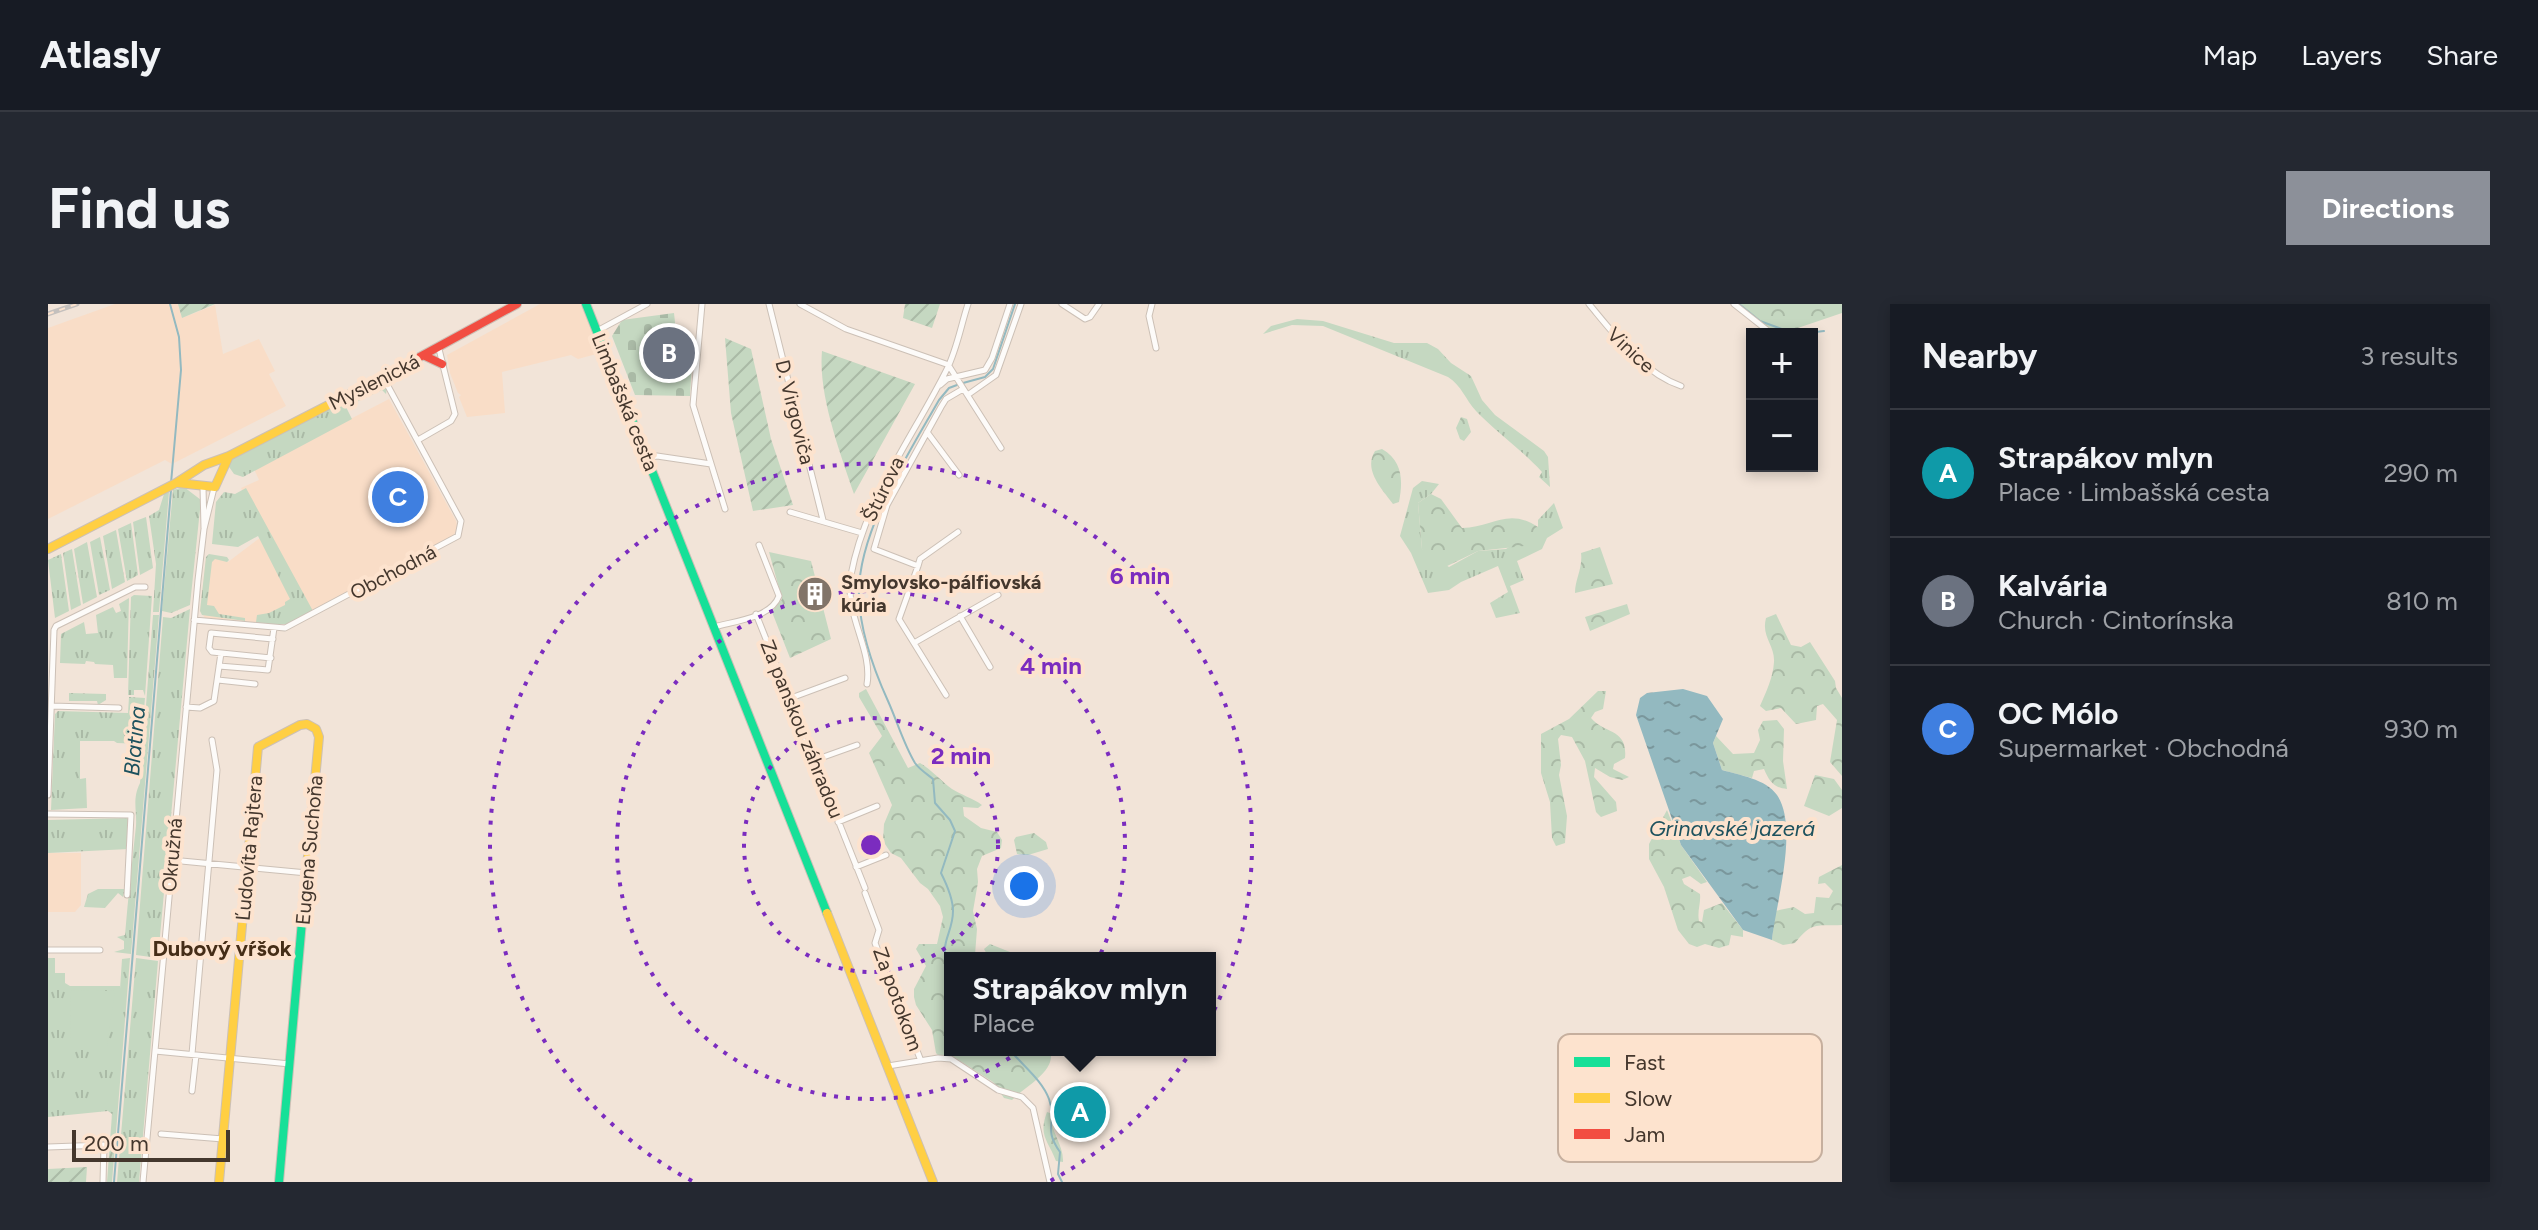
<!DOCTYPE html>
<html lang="en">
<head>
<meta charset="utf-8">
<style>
	:root { --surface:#171b24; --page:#242831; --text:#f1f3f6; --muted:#9ea1a6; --line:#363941; --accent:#8c9099 }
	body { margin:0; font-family:Figtree,sans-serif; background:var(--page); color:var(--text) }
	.controls { position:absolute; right:24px; top:24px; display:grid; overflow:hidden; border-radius:0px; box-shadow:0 4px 12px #0003 }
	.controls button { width:72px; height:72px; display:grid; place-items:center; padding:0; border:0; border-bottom:2px solid var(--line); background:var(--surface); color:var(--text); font:40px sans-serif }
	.scale { position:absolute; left:24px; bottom:20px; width:158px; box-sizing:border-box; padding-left:8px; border:4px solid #44372d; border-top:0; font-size:22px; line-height:28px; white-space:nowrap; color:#44372d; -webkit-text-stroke:6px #fde3ce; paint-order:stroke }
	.you { position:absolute; left:976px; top:582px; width:28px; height:28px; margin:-20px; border:6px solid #fff; border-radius:50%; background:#1a73e8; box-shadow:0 0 0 12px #1a73e833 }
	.badge { display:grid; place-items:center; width:52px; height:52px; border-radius:50%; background:var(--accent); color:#fff; font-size:26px; font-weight:700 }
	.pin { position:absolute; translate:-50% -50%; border:4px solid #fff; box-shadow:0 2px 8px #0006 }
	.popup { position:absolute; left:896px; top:648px; width:272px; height:104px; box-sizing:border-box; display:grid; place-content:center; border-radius:0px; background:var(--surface); filter:drop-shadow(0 2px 6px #0005); font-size:26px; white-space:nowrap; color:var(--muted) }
	.popup b { font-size:30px; color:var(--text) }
	.popup::after { content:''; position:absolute; left:50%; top:100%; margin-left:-16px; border:16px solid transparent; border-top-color:var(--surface) }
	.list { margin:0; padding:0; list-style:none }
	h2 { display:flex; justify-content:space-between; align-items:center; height:104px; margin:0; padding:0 32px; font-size:34px }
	h2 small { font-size:26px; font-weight:400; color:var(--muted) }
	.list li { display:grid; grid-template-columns:52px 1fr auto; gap:24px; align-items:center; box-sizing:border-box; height:128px; padding:0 32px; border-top:2px solid var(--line) }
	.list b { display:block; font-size:30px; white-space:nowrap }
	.list p { margin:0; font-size:26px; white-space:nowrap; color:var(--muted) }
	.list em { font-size:26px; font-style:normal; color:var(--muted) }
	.map { position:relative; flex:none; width:1794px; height:878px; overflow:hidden; border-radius:0px }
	header { display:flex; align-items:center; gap:48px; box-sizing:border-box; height:112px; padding:0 40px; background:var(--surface); border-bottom:2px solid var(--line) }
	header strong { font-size:38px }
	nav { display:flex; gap:44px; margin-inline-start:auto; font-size:28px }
	.intro { display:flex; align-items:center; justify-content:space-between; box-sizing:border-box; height:192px; padding:0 48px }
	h1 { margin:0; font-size:56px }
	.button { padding:20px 36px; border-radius:0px; background:var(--accent); color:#fff; font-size:28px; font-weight:700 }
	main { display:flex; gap:48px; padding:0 48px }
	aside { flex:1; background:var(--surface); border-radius:0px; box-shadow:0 4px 12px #0003 }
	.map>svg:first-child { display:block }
</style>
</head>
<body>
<header>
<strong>Atlasly</strong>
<nav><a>Map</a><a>Layers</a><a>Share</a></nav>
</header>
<div class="intro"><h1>Find us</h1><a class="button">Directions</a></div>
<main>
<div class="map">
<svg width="1794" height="878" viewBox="0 0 1794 878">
	<defs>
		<pattern id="grass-tufts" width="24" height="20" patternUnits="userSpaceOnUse" patternTransform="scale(2)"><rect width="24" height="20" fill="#c5d8c1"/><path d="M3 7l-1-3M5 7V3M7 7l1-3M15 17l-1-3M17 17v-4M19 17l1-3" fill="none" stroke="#aabaa6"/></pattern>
		<pattern id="forest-crowns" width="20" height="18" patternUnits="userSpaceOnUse" patternTransform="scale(2)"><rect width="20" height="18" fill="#c5d8c1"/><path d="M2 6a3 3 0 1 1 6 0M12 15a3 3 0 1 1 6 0" fill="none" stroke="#aabaa6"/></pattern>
		<pattern id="cemetery-stones" width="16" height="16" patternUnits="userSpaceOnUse" patternTransform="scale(2)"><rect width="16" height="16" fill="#c5d8c1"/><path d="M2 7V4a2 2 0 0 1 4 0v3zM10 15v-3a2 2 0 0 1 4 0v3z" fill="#aabaa6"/></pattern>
		<pattern id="garden-furrows" width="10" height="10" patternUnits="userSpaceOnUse" patternTransform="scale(2)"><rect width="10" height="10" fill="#c5d8c1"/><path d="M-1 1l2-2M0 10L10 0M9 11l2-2" fill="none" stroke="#aabaa6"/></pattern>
		<pattern id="water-ripples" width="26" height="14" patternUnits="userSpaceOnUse" patternTransform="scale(2)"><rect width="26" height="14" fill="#93b9c0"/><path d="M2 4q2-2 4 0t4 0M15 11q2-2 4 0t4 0" fill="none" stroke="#7a979c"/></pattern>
	</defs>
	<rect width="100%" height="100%" fill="#f2e4d8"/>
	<path fill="#f9ddc7" d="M67,0H130L134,14L167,1L175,50L211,35L227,67L221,70L238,102L124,160L117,156L0,215V24Z
		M492,0H533L552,49L530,55L523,51L454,68L457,109L419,113L411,93L413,91L410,89L402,69L399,51Z
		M341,95L408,217L410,225L404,233L240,319L227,321L157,314L152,307L158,253L175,252L180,258L217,230L193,184L211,176L206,165Z
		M0,549H33V601L27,608H0Z"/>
	<path fill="url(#grass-tufts)" d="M1249,15L1275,17L1346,39H1379L1390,45L1403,59L1423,72L1434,96L1447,111L1496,147L1500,153L1502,183L1491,173L1494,168C1474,146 1449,129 1428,107C1417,95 1414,82 1400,73L1275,22L1244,21L1215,30L1223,22Z
		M330,81L339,84L338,90L334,86L298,103L304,115L195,173L186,170L179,160L181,155Z
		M1374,177L1391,180L1383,190L1370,199L1374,245L1401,263L1430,247L1458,245L1490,223V216L1506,199L1515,224L1499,234L1494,245L1469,257L1476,276L1462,282L1472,309L1448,314L1442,299L1460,288L1450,262L1413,278L1401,286L1380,289L1363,249L1352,232L1365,184Z
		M136,183L153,196L142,301L123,309L114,307L125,186Z
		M198,184L265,307L240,320H211L208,318L209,311L221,309L237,301V298L242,295L210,232L190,243L164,240L168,198L176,188L187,190Z
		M121,188L111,308H105L108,260L101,212L111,206L116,190Z
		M98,213L105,264L92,271L85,218Z
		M83,219L90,271L79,277L70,225Z
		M68,226L77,278L64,285L55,232Z
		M52,233L62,286L51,291L42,238Z
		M39,238L49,293L35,300L26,245Z
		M24,245L33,301L23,306L15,249Z
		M13,250L21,307L7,314L0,256Z
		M161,250L179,253L181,256L179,258L167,255L164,258L159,301L166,302L171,310L197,314V317L154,311L152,307L158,253Z
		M86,291L104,292L97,392L95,386H86V391H80L83,293Z
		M81,294L79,374H66L65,361L47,360L46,358L38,357L37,360L12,359L13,330L36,318L38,330L50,329L48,311L65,303L68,309L73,307L71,300Z
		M142,305L110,654L88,651L115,313L123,314Z
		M105,311H111L83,650L66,648L76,645V637L69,633L77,631C80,594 84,559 88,522C89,506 84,495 92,479Z
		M81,393L97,394L93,440L69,439L66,437H32V475L38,474L39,504L3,506L7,410L10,407L80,409Z
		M79,514L82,518L81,545L0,549V516Z
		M50,585H77L75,593L70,589L57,604L36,603L40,590Z
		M0,654H7V669H17V679L22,682H72V685L74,655L82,654L64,878H59L64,810L60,807L0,813Z
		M88,654L110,657L91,878H69Z"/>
	<path fill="url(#forest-crowns)" d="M1692,0H1794V9L1735,29L1712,20Z
		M1413,113L1419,115L1423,128L1416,137L1412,135L1408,124Z
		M1334,145C1355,157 1355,177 1351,198L1345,200C1334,185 1315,166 1327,147Z
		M1383,190L1393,195L1414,224C1445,223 1460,203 1490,223L1488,238L1476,242L1430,247L1391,266L1379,261L1374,245L1370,199Z
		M1552,243L1565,280L1527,289C1527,275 1535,264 1533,249Z
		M721,248L763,257L783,335L742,354L724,308L734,295Z
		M1579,300L1582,310L1542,327L1537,313Z
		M1728,310L1743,341L1753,343L1762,338L1787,377L1788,384L1794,394V472L1782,458L1789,416L1775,400L1769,402L1768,416L1748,420L1733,404L1718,407L1712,402C1718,388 1725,374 1726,358C1727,341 1713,333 1718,314Z
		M818,385L860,464L872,459C885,467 893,477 904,485C913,491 925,494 934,501L930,504L915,503L916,512L933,524L949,528L954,536L953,544L934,552L929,565L930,578L925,607L929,625L927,651L933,654H902V746H1002C1009,767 978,782 964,796L956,794L945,778L906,753L891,752L888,749L884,726L868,701L866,693V685L878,662L868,645L871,640H889L895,613L892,602L880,585L872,579L853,554L843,549L835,537L836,520L844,501L821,449L834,432L811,393V389Z
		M1550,387H1558L1555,405L1547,408L1543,414C1556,430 1580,424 1577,454L1566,460L1565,465L1581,473L1574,476L1562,473L1547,464L1546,473L1568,498L1569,507L1553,513L1548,508L1537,457L1524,433L1513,431L1510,435L1513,461L1511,471L1519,512L1517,539L1508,542L1504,534L1502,498L1493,469V430L1521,415Z
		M21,389L58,390V396L50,401L49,397H21Z
		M1729,416L1736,425L1735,457L1739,485C1726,484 1721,477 1716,465L1706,467L1704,474L1674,466L1665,439L1668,432L1685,450L1706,449L1712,436L1710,426L1715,417Z
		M1767,471L1786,475L1794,486V504L1781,512L1756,502Z
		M1619,506L1633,541L1659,578L1653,580L1642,572L1634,575L1636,580L1652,590C1653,600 1649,607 1651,617L1654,618L1656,606L1674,599L1695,626V633L1683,631L1681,641L1671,644L1657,640L1649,643L1641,640L1630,626L1616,583L1601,555V540Z
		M986,529L998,538L1000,545L980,551L969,550L966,536L968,533Z
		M1794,561V621C1769,622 1764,617 1747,639L1735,641L1724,636L1727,607L1746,603L1757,610L1766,609L1768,593L1781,594L1785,587L1777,579L1770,580L1771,573Z
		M942,640L962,648L964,654C953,654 941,656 936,645Z
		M999,808L1002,809C1002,827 1016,841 1015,858L1008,857C1000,836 990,832 999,808Z"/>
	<path fill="url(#cemetery-stones)" d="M626,9L630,46L644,61L642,92L587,91L564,32L574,16Z"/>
	<path fill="url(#garden-furrows)" d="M130,0H167L134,14Z
		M857,0H892L884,24L855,14Z
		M677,34L703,45L723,135L745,201L705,207L683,109Z
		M774,47L867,80L806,190C792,148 770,91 774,47Z
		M39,863L38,878H0V865Z"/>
	<path fill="#c5d8c1" d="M22,686L67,687L59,743H31V734H23Z"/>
	<path fill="url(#water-ripples)" d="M1635,385L1659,392L1675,415L1665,439L1674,466C1691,471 1718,475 1729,491C1751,523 1728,599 1724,636L1695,626L1633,541L1588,411L1592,394L1599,389Z"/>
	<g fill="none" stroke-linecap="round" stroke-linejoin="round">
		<path stroke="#93b9c0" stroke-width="2" d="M122,0L131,33L133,66L123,179
			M1691,0L1712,17L1747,30
			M1751,30L1776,27
			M915,79L937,73L945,65L967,0
			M902,664C889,639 905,631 905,607C905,594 899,581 893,569L907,527L902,516L887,499L885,475C879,470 871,465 867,459C856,441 849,417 840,397C825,364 812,328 811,292C809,229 861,149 891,96L901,84L909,81
			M962,746C975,762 994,776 1001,795C1010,819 994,823 1012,848L1010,870L1014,878
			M66,878L123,186"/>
		<defs>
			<path id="street" d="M654,0L645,101L677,205
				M721,0L775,216
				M752,0L798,25L901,61
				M1014,0L1037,15L1042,13L1051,0
				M1104,0L1101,12L1108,44
				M1541,0C1566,30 1595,69 1633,82
				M1686,0L1724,30
				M549,27L599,0
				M901,62L953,144
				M892,81L899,75L937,66L944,54L962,0
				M921,90L948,71L973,0
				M879,128L911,171
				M370,136L403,117L407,110L391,45
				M599,154L609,152L663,160
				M155,183L156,224
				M742,208L814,229
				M910,228L872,255L870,262L826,245L839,201L893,103L898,95L915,85
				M870,262L851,315L898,391
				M708,310L817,584
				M912,312L942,363
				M146,316L237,324L410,232L413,217L335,73
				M666,323C687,317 723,314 731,292L711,241
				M866,339L950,291
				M223,354L164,348L161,344L163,329L225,335
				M171,362L220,366L226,324
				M170,376L207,380
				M819,380C825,345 796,311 803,271C817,195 865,133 899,65C909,45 913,21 920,0
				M743,394L797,374
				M4,402L71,404
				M138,403L152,404L166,397L173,349
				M767,456L809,441
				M0,491L6,326L8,322L87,283H97
				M0,510L83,511L79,591
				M790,518L829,502
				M123,556L259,569
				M808,563L838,551
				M817,589L831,626L827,639L873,757
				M0,646H52
				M107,747L242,760
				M144,750L169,466L164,436
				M840,762L890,754L903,755L950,786L974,793L985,804L1002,878
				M144,787L148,751
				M113,830L175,835
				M0,843L56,841L55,878
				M95,878L150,276L156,225L166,184"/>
			<path id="fast" d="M538,0L779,609
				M231,878L255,606"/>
			<path id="slow" d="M130,179L167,183L181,152
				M0,245L128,179L156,161L181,152L335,73
				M779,609L885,878
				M171,878L210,443L252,421L259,420L268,425L271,433L255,606"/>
			<path id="jam" d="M377,52L394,60
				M335,73L469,0"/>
		</defs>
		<use href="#street" stroke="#ccc0b6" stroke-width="7"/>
		<use href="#fast" stroke="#ccc0b6" stroke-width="10"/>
		<use href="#slow" stroke="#ccc0b6" stroke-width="10"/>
		<use href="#jam" stroke="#ccc0b6" stroke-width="10"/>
		<use href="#street" stroke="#fdfbf9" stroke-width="5"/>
		<use href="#fast" stroke="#16e098" stroke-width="8"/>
		<use href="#slow" stroke="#ffcf43" stroke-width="8"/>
		<use href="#jam" stroke="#f24e42" stroke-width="8"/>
		<defs>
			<path id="rail" d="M0,10L29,0"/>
		</defs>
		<use href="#rail" stroke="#c4c0bd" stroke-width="5"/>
		<use href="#rail" stroke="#fde3ce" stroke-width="2" stroke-dasharray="6" stroke-linecap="butt"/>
	</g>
	<g fill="none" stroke="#7b2cbf" stroke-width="4" stroke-dasharray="4 8">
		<circle cx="823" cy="541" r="127"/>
		<circle cx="823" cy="541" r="254"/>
		<path d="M644 877A381 381 0 1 1 1002 877"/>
	</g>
	<defs>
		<symbol id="building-disc" viewBox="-11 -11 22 22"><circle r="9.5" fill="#817469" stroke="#fde3ce"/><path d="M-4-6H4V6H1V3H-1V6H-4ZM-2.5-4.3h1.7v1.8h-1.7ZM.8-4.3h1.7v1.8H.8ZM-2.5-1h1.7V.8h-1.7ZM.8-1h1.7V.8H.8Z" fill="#fff"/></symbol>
	</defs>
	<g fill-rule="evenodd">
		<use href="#building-disc" x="747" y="270" width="40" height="40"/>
	</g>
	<g text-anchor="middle" stroke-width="8" stroke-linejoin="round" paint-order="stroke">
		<g font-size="20" fill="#44372d" stroke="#fde3ce">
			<text transform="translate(1583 46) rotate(43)" y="7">Vinice</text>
			<text transform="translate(326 78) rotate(-27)" y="7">Myslenická</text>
			<text transform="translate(577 98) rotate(68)" y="7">Limbašská cesta</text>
			<text transform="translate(747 108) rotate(76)" y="7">D. Virgoviča</text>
			<text transform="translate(835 185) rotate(-64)" y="7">Štúrova</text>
			<text transform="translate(345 268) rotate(-28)" y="7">Obchodná</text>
			<text transform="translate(754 425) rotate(68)" y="7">Za panskou záhradou</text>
			<text transform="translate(201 544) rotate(-85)" y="7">Ľudovíta Rajtera</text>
			<text transform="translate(261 546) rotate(-85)" y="7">Eugena Suchoňa</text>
			<text transform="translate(124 551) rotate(-85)" y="7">Okružná</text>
			<text transform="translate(850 695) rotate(70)" y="7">Za potokom</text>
		</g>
		<g font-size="20" font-weight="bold" fill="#44372d" stroke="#fde3ce" text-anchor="start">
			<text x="793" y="285">Smylovsko-pálfiovská<tspan x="793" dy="23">kúria</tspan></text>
		</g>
		<g font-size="22" font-style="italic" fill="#1e525e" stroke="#fde3ce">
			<text transform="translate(86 437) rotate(-85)" y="8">Blatina</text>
			<text x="1684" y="532">Grinavské jazerá</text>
		</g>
		<g font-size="22" font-weight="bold" fill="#452d17" stroke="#fde3ce">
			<text x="174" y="652">Dubový vŕšok</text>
		</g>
	</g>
	<rect x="1510" y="730" width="264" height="128" rx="12" fill="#fde3ce" stroke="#c6af9e" stroke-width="2"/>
	<rect x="1526" y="753" width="36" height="10" fill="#16e098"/>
	<rect x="1526" y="789" width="36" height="10" fill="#ffcf43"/>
	<rect x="1526" y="825" width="36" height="10" fill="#f24e42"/>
	<g font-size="22" fill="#44372d">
		<text x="1576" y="766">Fast</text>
		<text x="1576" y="802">Slow</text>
		<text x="1576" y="838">Jam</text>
	</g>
	<circle cx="823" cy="541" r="12" fill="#7b2cbf" stroke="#fde3ce" stroke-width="4"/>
	<g font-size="24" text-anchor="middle" font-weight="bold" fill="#7b2cbf" stroke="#fde3ce" stroke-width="8" stroke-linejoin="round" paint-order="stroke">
		<text x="1092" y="280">6 min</text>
		<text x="1003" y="370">4 min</text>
		<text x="913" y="460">2 min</text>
	</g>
</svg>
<div class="controls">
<button>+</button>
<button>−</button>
</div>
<div class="scale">200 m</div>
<div class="you"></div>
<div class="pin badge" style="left:1032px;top:808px;background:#0f9aa8">A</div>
<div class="popup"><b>Strapákov mlyn</b>Place</div>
<div class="pin badge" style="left:621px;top:49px;background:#6b7280">B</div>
<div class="pin badge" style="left:350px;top:193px;background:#3f7fe0">C</div>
</div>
<aside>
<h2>Nearby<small>3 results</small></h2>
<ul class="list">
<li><span class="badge" style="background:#0f9aa8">A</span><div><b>Strapákov mlyn</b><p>Place · Limbašská cesta</p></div><em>290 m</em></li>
<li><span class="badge" style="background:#6b7280">B</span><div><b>Kalvária</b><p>Church · Cintorínska</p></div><em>810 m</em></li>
<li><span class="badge" style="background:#3f7fe0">C</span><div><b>OC Mólo</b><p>Supermarket · Obchodná</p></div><em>930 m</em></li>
</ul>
</aside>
</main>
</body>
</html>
